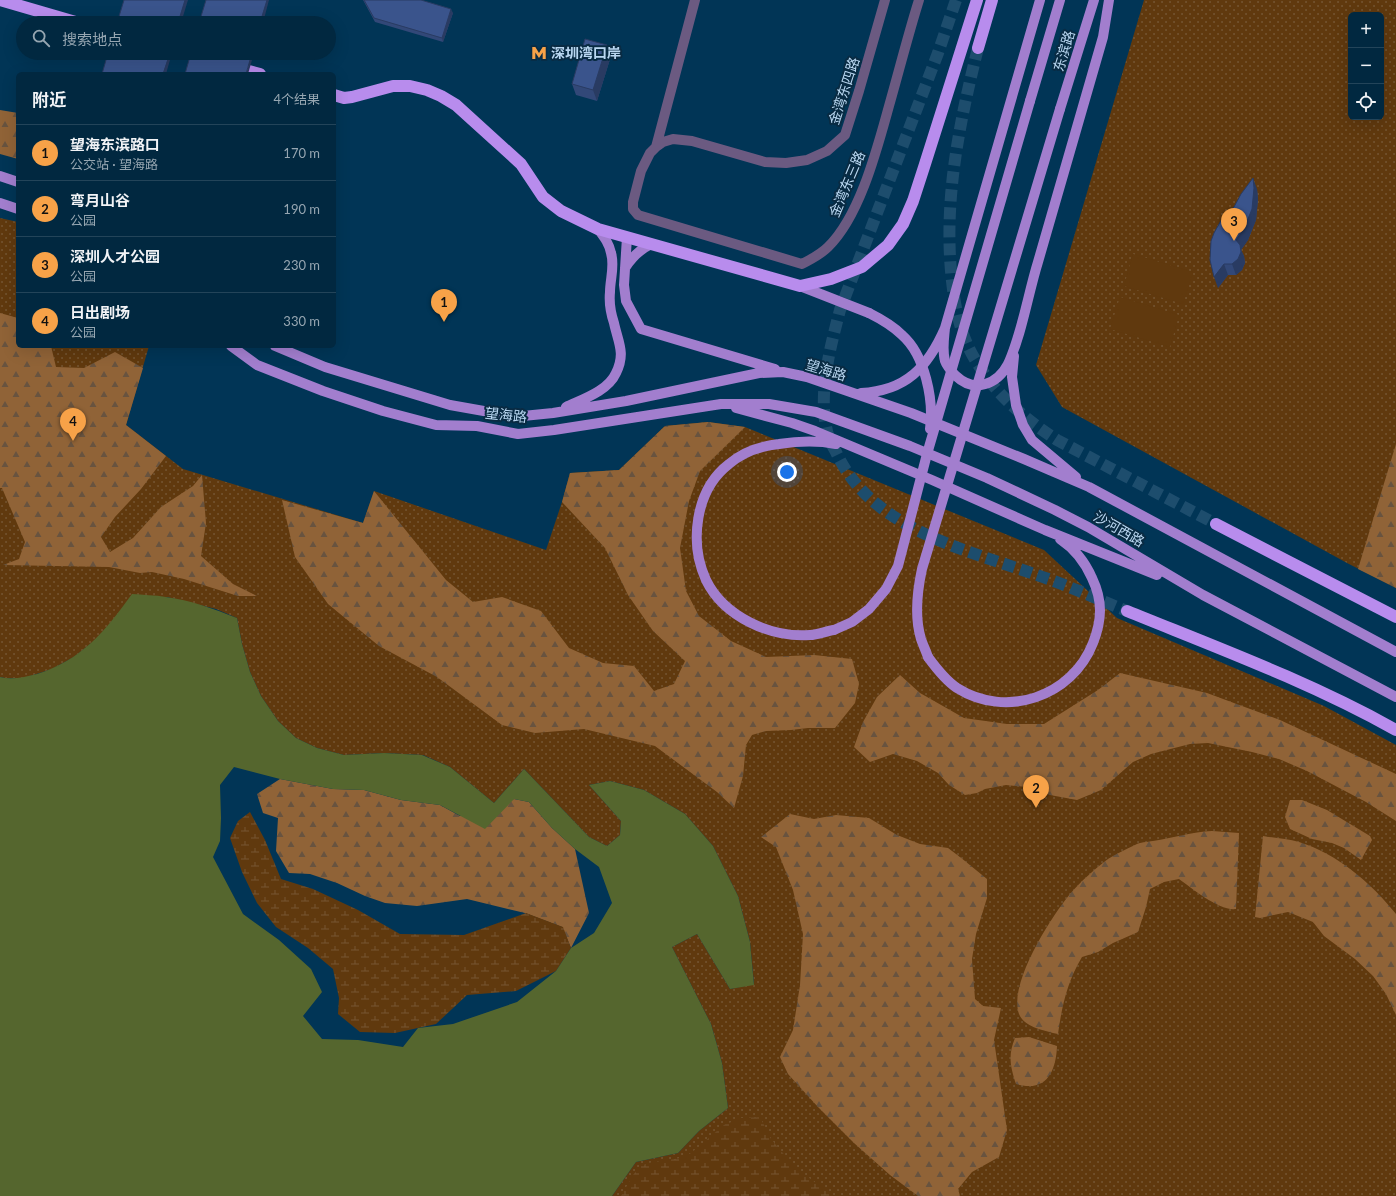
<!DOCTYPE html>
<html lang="zh">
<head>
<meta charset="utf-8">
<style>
	:root { --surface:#012840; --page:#0b3047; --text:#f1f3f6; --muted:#96a6b1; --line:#234459; --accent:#f7a248 }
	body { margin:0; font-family:Lato,"Noto Sans SC",sans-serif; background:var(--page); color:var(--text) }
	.controls { position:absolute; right:12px; top:12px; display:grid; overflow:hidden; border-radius:6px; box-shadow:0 4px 16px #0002 }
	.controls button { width:36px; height:36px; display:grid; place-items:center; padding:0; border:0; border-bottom:1px solid var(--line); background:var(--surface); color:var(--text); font:20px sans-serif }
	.you { position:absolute; left:787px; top:472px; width:14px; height:14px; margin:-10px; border:3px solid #fff; border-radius:50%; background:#1a73e8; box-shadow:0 0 0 6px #1a73e833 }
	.badge { display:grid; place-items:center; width:26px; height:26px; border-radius:50%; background:var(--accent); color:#111; font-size:13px; font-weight:700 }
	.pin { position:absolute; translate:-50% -33px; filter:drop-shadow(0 1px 2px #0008) }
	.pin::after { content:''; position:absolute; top:21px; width:14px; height:12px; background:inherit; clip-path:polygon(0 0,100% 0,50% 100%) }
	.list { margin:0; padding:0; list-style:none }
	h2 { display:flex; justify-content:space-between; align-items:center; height:52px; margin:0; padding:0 16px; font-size:17px }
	h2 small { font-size:13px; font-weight:400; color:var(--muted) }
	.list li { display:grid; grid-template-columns:26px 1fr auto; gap:12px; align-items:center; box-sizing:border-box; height:56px; padding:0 16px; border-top:1px solid var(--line) }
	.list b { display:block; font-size:15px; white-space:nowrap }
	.list p { margin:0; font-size:13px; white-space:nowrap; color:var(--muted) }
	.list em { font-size:13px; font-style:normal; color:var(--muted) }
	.icon { flex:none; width:22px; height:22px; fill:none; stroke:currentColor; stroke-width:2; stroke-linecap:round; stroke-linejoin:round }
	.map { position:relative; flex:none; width:1396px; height:1196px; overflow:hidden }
	.search { position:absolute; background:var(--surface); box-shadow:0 4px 16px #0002; left:16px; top:16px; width:320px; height:44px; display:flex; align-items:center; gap:10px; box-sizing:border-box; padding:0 14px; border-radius:22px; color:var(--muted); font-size:15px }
	.panel { position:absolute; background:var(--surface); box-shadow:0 4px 16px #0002; left:16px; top:72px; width:320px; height:276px; border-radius:6px }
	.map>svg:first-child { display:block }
</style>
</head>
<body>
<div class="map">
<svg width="1396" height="1196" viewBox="0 0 1396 1196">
	<defs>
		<pattern id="green-dots" width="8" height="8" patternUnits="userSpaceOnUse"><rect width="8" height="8" fill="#60390e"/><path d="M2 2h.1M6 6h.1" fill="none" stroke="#755532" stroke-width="1.8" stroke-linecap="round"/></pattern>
		<pattern id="forest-firs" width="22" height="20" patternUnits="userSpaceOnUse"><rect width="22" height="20" fill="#906337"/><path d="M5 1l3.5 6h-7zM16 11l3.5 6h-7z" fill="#68533f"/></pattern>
		<pattern id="wetland-marsh" width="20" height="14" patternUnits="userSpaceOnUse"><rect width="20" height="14" fill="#60390e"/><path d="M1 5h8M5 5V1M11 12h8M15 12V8" fill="none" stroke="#755532"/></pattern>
	</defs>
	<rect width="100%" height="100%" fill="#013556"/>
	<path fill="url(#green-dots)" fill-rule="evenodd" d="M1144,0H1396V588L1347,563L1062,407L1036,365ZM1351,15H1381V117H1351Z
		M0,218L18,222V346H149L126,425L183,469L363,523L374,491L546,550L562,502L570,473L619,470L665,426L708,422L745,427L1044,550L1117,618L1324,706L1396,745V1196H612L636,1162L678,1153L699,1131L728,1108L722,1063L711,1024L672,947L697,934L730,989L754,984L750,942L738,896L713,846L685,814L644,790L610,781L589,785L621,821L620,835L607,846L589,837L524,769L494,803L450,767L423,755L384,753L344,755L317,748L296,738L278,721L261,696L250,672L242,644L237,618L216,609L167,597L114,619L98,638L74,657L52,669L24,678H5L0,677Z"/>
	<path fill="url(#forest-firs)" d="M0,110L18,113V159L0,154Z
		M0,313L18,318V346H51L56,367L84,368L115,352L143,368L126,425L166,456L141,489L115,517L101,537L110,552L133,538L161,507L193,486L202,475L206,523L201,556L233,584L257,596H238L184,579L152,572L140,573L109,567L3,565L19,559L25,542L2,488H0Z
		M708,422L745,427L700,471L689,501L680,548L686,591L699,616L731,641L766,657L814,655L852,659L859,684L855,703L835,728H808L791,730L766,731L752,735L746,745L743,776L734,808L717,792L655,746L584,729L535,733L502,725L437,677L379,646L328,604L295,557L282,500L363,523L374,491L446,580L473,602L502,597L541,611L569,648L603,663L634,666L654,691L674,684L685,661L653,631L628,595L605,548L562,502L570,473L619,470L665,426Z
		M1396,444V588L1358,569Z
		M1120,673L1207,693L1242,706L1280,720L1396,774V821L1366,802L1307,771L1279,759L1252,752L1208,743L1190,744L1151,754L1133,762L1101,790L1077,800L1050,795L1027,787L1006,785L985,789L977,793L965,795L949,785L938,773L917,761L893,754L870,762L854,747L863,722L877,697L900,675L920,693L964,718L1007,724H1044L1098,690Z
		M280,779L333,789L364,790L401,800L440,805L460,816L514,799L529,802L552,828L575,849L589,913L571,948L562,927L525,913L467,899L417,906L385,903L365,896L337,883L310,874L289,873L276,851L278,818L263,813L257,794Z
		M1290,800H1302L1327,810L1370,836L1372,840L1361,860L1344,848L1332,843L1312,839L1290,829L1285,817Z
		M790,814L814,819L836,815L869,818L897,835L920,844L948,848L960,857L987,879V898L976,934L972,959L975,999L983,1006L1001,1008L994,1040L1007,1130L999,1157L972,1172L958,1189L960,1196H918L890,1175L854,1143L818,1107L788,1074L780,1057L793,1030L800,985L803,934L793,890L776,847L761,837Z
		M1212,831L1239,833L1236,909C1219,911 1193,889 1179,879L1164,882L1150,889L1146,907L1138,932L1113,943L1098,952L1082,957C1067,982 1062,1006 1058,1034C1045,1031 1024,1027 1019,1014C1008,984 1051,917 1070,894C1081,881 1095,869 1108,859C1116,854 1126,849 1135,845C1140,842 1147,842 1153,841C1173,838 1192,832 1212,831Z
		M1263,836C1274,838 1288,839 1299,842C1338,854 1371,883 1396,914V1015L1386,994L1373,976L1355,959L1324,936L1313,922L1288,912L1260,918L1255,917Z
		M1029,1037L1057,1046C1056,1072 1046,1093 1016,1084C1010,1066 1008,1055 1015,1038Z"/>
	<path fill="url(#wetland-marsh)" d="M250,812L265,840L281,879L313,889L358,910L400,934L464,935L526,913L563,927L571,948L556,971L516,991L467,995L436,1024L395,1033L360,1032L338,1014L339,998L333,969L308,948L276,927L257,903L242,872L230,838L238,821Z
		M760,1117L771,1139L788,1159L805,1175L834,1196H621L633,1175L641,1166L648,1163L681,1158L691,1153L724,1125L741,1118Z"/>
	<path fill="#60390e" d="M1133,254L1193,272L1183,304L1124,286Z
		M1120,297L1179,315L1170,347L1110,329Z"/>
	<path fill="#55662e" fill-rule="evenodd" d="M132,594C143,595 155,595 166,597C190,600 214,609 237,618L242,644L250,672L261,696L278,721L296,738L317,748L344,755L384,753L422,755L450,767L494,803L524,769L589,837L607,846L620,835L621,821L589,785L610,781L644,790L685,814L713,846L738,896L750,942L754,985L730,989L697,934L672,947L711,1024L722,1063L728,1108L699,1131L678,1153L636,1162L612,1196H0V677C12,680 25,677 37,674C82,660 105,631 132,594ZM234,767L280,779L333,789L364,790L401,800L440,805L485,829L514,799L529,802L552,828L575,849L599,867L612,903L594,933L571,948L556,971L517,1002L453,1024L418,1028L403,1047L358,1040L322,1039L303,1016L322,992L311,969L279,940L243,914L213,857L220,841L221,818L220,785Z"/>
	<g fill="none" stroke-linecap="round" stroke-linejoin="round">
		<path stroke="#1d4d6d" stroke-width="12" stroke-dasharray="12 6" stroke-linecap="butt" d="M956,0L938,53L840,310C830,348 817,396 828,435C830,441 833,447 836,452C871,529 964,549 1037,575C1067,585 1097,599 1127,611
			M978,48C959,124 943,202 952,281C955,309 961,337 976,361C996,395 1025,419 1057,440L1216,524"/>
		<path stroke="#6b5a81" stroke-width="10" d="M885,0L859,91L845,135L827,151L807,160L786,163L765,162L692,141L673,139L663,142L656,147L650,153L641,171L633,202V209L638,215L802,264C811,259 820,255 828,247C860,216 877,149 889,106C899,71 908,35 919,0
			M656,147L695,0"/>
		<path stroke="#a27ece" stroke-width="10" d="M1030,101L1060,0
			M1060,109L1094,0
			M0,176L18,182
			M0,203L18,209
			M627,237L624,285L626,301L641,329L775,369
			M625,268C632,257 639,250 651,244
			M800,286L869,313
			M945,328C944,339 942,350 945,361C947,367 951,371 956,376C974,393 997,385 1008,364C1022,334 1028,294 1038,262C1059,187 1081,112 1103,37L1109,0
			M231,346L257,365L323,391L383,411L436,425L477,426L518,434L554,430L721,404H769L816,412L910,446L987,478L1055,510L1088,527L1203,595L1396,697
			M275,346L325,367L450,405L495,413L523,416L553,413L626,401L759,373L783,372L807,377L911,413L1024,459L1089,487L1396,652
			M1014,356L1012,377L1016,405L1023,425L1032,440L1076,477
			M861,393C906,391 928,367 945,328L1040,0
			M566,407C583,399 608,391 616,373C626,353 618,342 614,323C611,314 609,302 610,292C610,279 615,266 611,253C609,243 604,237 598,229
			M736,408L792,423L815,431L932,480L1045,530L1157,575
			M834,630C826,631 818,635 810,635C771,638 724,617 706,580C689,543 695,490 729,464C743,452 761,446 779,444C798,441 816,440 836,444
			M928,657C936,668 945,680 957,688C1006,719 1072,697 1093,643C1102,620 1103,601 1092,578C1085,562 1075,549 1060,539"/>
		<path stroke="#b88ced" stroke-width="12" d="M0,0L79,23
			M978,48L992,0
			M185,53L193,55
			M249,71L260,74
			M334,95L344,98L352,97L393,86H410L427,90L441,96L456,105L521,164L543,197L561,211L598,229L800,286L831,279L862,267L888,245L903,224L913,201L925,164L977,0
			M1216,524L1396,617
			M1127,611C1218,648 1310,682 1396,730"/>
		<path stroke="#a27ece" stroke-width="10" d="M869,313C881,319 892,325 902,335C925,355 934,400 930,429
			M834,630L852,622L869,609L886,589L898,566L927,454L1030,101
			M928,657C926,651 923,645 921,639C914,616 917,592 922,569L1060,109"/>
	</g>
	<path fill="#324878" d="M363,0H421L453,13L443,42L375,22Z
		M611,56L597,101L576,95L572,84Z
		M1257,189L1258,199L1256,220L1248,240L1241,250L1244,256L1245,263L1242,270L1236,275H1228L1218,288L1234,207Z"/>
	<path fill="#293b62" d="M185,0H188L181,23H178Z
		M267,0H269L263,23H260Z
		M451,9L453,13L443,42L442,38Z
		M607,45L611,56L597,101L593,90Z
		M170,53H172L166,74H163Z
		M252,53H254L248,74H246Z
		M1253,178L1257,189L1258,199L1256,220L1248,240L1241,250L1244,256L1245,263L1242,270L1236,275L1232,264L1236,240Z
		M1224,264L1228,275L1218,288L1214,277Z"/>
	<path fill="#3a548c" stroke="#293b62" d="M124,0H185L178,23H117Z
		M206,0H267L260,23H199Z
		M364,0H421L451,9L442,38L374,18Z
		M585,39L607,45L593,90L572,84Z
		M108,53H170L163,74H102Z
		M191,53H252L246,74H185Z
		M1253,178L1254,188L1252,209L1244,229L1236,240L1240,245L1241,252L1238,259L1232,264H1224L1214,277L1210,260L1211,241L1214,233L1223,217L1234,207L1241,194Z"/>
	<defs>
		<symbol id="metro-bare" viewBox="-9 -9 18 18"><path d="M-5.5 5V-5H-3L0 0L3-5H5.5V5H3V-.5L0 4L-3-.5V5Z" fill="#f7a248" stroke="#092b43" stroke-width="2.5" paint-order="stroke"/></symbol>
	</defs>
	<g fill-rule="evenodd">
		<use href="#metro-bare" x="528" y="42" width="22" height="22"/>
	</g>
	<g text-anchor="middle" stroke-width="4" stroke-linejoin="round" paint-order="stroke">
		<g font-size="14" fill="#b9d7f1" stroke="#092b43">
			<text transform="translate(1064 51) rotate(-73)" y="5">东滨路</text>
			<text transform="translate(844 91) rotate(-72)" y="5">金湾东四路</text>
			<text transform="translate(847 184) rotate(-67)" y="5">金湾东三路</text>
			<text transform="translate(826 370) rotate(17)" y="5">望海路</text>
			<text transform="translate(506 415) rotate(6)" y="5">望海路</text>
			<text transform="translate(1119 529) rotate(30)" y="5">沙河西路</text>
		</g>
		<g font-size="14" font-weight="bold" fill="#b9d7f1" stroke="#092b43" text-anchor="start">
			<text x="551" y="58">深圳湾口岸</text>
		</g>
	</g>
</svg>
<div class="controls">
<button>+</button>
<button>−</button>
<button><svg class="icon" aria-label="locate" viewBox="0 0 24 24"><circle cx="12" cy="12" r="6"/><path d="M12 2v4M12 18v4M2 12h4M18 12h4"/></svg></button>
</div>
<div class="you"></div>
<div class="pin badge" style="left:444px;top:322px">1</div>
<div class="pin badge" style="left:1036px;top:808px">2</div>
<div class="pin badge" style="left:1234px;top:241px">3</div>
<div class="pin badge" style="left:73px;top:441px">4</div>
<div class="search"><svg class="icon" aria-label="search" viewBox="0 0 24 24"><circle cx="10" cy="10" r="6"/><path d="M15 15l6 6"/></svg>搜索地点</div>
<section class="panel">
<h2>附近<small>4个结果</small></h2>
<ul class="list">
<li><span class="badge">1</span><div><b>望海东滨路口</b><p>公交站 · 望海路</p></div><em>170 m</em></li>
<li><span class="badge">2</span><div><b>弯月山谷</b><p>公园</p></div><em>190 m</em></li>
<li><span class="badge">3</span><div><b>深圳人才公园</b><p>公园</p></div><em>230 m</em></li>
<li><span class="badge">4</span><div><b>日出剧场</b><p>公园</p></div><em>330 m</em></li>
</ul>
</section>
</div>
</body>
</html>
